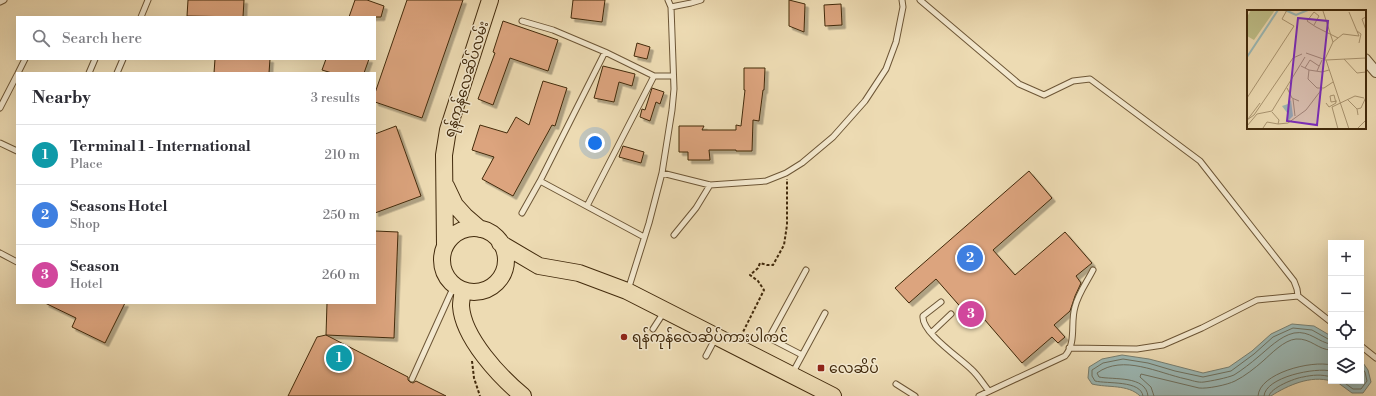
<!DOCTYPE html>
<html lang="en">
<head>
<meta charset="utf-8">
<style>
	:root { --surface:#fff; --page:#f7f7f7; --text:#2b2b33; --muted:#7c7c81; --line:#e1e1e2; --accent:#2563eb }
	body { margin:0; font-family:"Libre Bodoni","Noto Sans Myanmar",serif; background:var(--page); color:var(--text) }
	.controls { position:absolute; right:12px; bottom:12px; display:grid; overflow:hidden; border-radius:0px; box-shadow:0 4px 16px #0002 }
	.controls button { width:36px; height:36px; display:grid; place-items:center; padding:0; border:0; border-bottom:1px solid var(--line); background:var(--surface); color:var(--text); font:20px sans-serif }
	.you { position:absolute; left:595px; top:143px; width:14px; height:14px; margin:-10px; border:3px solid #fff; border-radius:50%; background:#1a73e8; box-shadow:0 0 0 6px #1a73e833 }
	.badge { display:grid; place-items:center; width:26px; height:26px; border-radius:50%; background:var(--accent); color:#fff; font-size:13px; font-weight:700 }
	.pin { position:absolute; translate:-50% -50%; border:2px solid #fff; box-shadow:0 1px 4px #0006 }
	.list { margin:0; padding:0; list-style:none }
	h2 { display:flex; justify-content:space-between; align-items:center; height:52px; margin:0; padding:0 16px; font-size:17px }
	h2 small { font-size:13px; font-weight:400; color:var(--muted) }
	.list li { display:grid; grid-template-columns:26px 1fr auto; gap:12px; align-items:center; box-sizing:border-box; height:60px; padding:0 16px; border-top:1px solid var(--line) }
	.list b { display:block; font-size:15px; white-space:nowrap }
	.list p { margin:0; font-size:13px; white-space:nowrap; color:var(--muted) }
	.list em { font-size:13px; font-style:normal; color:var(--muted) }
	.icon { flex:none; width:22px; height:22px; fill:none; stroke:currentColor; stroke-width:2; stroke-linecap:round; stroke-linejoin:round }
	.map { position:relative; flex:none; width:1376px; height:396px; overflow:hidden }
	.search { position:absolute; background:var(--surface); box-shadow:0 4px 16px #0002; left:16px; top:16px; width:360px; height:44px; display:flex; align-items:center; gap:10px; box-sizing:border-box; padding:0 14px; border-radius:0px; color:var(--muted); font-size:15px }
	.panel { position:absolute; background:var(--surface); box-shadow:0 4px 16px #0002; left:16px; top:72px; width:360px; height:232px; border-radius:0px }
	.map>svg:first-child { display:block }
</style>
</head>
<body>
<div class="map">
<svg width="1376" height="396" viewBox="0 0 1376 396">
	<defs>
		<filter id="shadow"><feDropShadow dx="3.5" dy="3.5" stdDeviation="0" flood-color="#0004"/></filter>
	</defs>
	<rect width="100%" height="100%" fill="#eddbb3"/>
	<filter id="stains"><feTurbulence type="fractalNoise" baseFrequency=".005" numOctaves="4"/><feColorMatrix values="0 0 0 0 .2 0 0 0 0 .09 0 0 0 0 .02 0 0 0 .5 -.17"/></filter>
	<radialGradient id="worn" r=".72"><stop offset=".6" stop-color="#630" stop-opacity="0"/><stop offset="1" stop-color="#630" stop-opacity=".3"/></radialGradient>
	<path fill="#9cb9b6" stroke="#788072" d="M1292,324L1314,326L1331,336V381C1311,375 1288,385 1271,396H1140C1128,384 1108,388 1092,384L1088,378L1089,367L1102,359L1122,355L1149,359L1203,373L1229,367L1252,351L1271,334Z
		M1361,360L1368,370L1371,382L1363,393H1352L1337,382L1332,381H1361Z"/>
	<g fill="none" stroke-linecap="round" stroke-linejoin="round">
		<path stroke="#6f7261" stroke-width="1" d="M1342,381L1353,389H1361L1367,381L1365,372L1361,367
			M1143,396C1141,380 1107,384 1095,381L1092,376V370L1103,363L1123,359L1148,363L1175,371L1203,377L1231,371L1254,354L1273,337L1293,328L1312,330L1328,339H1331
			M1148,396C1146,375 1113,380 1099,377L1097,373C1123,354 1158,373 1186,379C1191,380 1198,383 1204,382C1211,381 1227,378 1234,375C1242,370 1251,363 1258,357C1268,349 1280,336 1294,333C1310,330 1319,343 1331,344
			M1154,396L1151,387L1140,377L1141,374L1199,388C1207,389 1227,385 1235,381C1245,376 1255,368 1263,361C1271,354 1284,340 1296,339C1311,338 1318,350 1331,350
			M1258,396C1259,373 1312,360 1331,365
			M1264,396C1265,377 1316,367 1331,371
			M1269,396C1270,388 1295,378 1303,377C1312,375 1322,374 1331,377"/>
	</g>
	<path fill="#dca47e" stroke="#422a0c" filter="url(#shadow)" d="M188,0H244L243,17L187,16Z
		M355,0H367L384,6L381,17H349Z
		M407,0H463L422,118L375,102V93Z
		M573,0H605L602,22L571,18Z
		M789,0L805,4L804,32L789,26Z
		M841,4L842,25L825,26L824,5Z
		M503,21L558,40L548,71L510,58L493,105L478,99L495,53L493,52Z
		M637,43L650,47L647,59L634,56Z
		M215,59H270L269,73H214Z
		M326,59H369L364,73H332L322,70Z
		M603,66L635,74L632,86L619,82L614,102L594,98Z
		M744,68H765L764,90H763L759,121L753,120L752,151H736V150H709L710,160H688V152H679V126H704L702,130H736V125L741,126L745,90H744Z
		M543,81L567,88L555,126L552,125L513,196L482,179L494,157L472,150L480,125L507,133L516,117L529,125Z
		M652,88L664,92L660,104L656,102L650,121L640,117L642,109L645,110Z
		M396,126L421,196L375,213V134Z
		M623,146L644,152L641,163L619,157Z
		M1029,171L1052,198L993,250L1015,275L1065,232L1092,263L1076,276L1081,283L1075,296L1070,311L1054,325L1065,337L1058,343L1052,337L1022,363L972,305L965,312L936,279L909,303L895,288Z
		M375,231L398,232L394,338L326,335L327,303H375Z
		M45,303H125L105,343L72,327L76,318Z
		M326,335L408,377V380L410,382L413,383L416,381L446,396H288L317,337Z"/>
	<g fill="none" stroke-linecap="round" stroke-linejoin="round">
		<defs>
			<path id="service" d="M920,0L1019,84L1044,95L1073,81L1090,79L1200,161L1294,281L1297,289L1298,296L1331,322
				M0,2L4,0
				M671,7L691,3L701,0
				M141,17L148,0
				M522,21L553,30L605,52L654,76H673
				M605,52L540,181L644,237
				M18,73L25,59
				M89,73L95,59
				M117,73L123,59
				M0,108L17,75
				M0,143L17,151
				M662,173L672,110L674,89L671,7L668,0
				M587,206L654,76
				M522,213L540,181
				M674,235L696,208L710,185
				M0,253L17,262
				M628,290L649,223L662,173L710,185L766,181L786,173L802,163L833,137L865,101L886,69L896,42L903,7L902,0
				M941,302L923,316C921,332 960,358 971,369C978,375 983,384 989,391
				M653,329L664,312
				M931,333L951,314
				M1361,346L1376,358
				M1069,348L1137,349L1163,345L1202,328L1257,300L1298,296
				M802,355L771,339L770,336L806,270
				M706,356L715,339
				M792,374L825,313
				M412,379L454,286
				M896,384L915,396
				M979,396L1065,356C1077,342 1070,323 1075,307C1078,294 1087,282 1093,270"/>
			<path id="minor" d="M1365,59L1376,72"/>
			<path id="primary" d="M446,186L455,205L465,216L480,229
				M442 260a32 32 0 1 1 64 0a32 32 0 1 1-64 0Z
				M500,243L539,266L579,273L627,291L833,396
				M445,246L444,155L448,130L490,0
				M463,291C462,296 461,301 461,306C463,338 500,377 523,396"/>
		</defs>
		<use href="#service" stroke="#6d5636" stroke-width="7"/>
		<use href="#minor" stroke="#6d5636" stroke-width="12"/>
		<use href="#primary" stroke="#422a0c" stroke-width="18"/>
		<path stroke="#422a0c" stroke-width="2" stroke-dasharray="3 2" stroke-linecap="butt" d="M741,336L764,290L758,281L750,275L758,268L760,263L767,265H773L784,245L787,225V179
			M472,361L474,378L480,396"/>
		<use href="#service" stroke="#f3e8ce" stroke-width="5"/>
		<use href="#minor" stroke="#f3e8ce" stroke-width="10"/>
		<use href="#primary" stroke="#eddbb3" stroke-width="16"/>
	</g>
	<g fill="#8f2418" stroke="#f3e8ce" stroke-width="1.5">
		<circle cx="624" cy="337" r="4"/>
		<rect x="817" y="364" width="8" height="8" rx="2"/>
	</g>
	<g text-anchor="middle" stroke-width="3" stroke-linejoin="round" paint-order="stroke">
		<g font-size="14" fill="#422a0c" stroke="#f3e8ce">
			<text transform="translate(466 79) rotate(-73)" y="5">ရန်ကုန်လေဆိပ်လမ်း</text>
		</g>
		<g font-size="14" fill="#422a0c" stroke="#f3e8ce" text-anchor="start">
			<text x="632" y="342">ရန်ကုန်လေဆိပ်ကားပါကင်</text>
			<text x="829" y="373">လေဆိပ်</text>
		</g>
	</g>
	<g transform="translate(1247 10)">
		<rect width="119" height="119" fill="#eddbb3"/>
		<path d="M4,0H28L7,30L0,26V7Z" fill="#bebe88"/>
		<path d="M44,90L46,106L41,111V104L35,96L41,94Z" fill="#9cb9b6"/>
		<path fill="none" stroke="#9cb9b6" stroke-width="2" d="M38,0L49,5L61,0M0,47L31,0"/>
		<path fill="none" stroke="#a99470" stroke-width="1" d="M76,1L86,32L78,49M119,7L115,9L119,20M67,15L72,6L67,2L60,11L69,17L91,28M110,21L114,24L112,33M86,32L96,24L112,26L102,2M59,43L79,50L102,119M97,49L110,63L119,62M79,50L119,48M54,56L62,60L61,69L70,78H77L86,72M58,58L63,50L72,56M62,60L75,62L82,60M70,61L75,50M40,78L45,88L52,91M87,85L83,86L84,92L90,91M0,88L47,16L35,9L40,0M46,89L48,106M100,89L110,99L111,105M79,93L82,97L89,93L87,85M110,99L114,98L119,87M1,109L13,93M0,110L7,105L46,48L55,44M31,114L41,113L59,100L75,79M0,116L10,104L25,101L58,47M16,118L20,112L31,114L32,110L25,102M91,119L85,97L108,86L117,88M110,119L119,110"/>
		<path fill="#7b2cbf" fill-opacity="0.15" stroke="#7b2cbf" stroke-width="2" d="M51,8L81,11L70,115L40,111Z"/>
		<rect width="119" height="119" fill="none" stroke="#422a0c" stroke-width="2"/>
	</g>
	<rect width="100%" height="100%" filter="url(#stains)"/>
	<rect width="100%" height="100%" fill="url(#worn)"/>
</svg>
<div class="controls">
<button>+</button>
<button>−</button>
<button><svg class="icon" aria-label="locate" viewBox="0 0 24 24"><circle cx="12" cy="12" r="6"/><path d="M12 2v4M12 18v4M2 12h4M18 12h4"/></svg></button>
<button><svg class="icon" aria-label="layers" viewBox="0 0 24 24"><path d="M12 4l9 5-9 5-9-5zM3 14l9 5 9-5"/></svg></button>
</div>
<div class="you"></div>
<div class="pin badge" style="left:339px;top:358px;background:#0f9aa8">1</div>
<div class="pin badge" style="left:970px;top:258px;background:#3f7fe0">2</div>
<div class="pin badge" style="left:971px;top:314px;background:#d1479c">3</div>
<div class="search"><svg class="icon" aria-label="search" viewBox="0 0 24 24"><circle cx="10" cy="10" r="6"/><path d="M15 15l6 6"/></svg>Search here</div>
<section class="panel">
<h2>Nearby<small>3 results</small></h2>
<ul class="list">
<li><span class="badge" style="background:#0f9aa8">1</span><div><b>Terminal 1 - International</b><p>Place</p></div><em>210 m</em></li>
<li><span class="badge" style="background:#3f7fe0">2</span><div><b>Seasons Hotel</b><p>Shop</p></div><em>250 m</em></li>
<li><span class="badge" style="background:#d1479c">3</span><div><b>Season</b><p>Hotel</p></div><em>260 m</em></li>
</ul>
</section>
</div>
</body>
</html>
